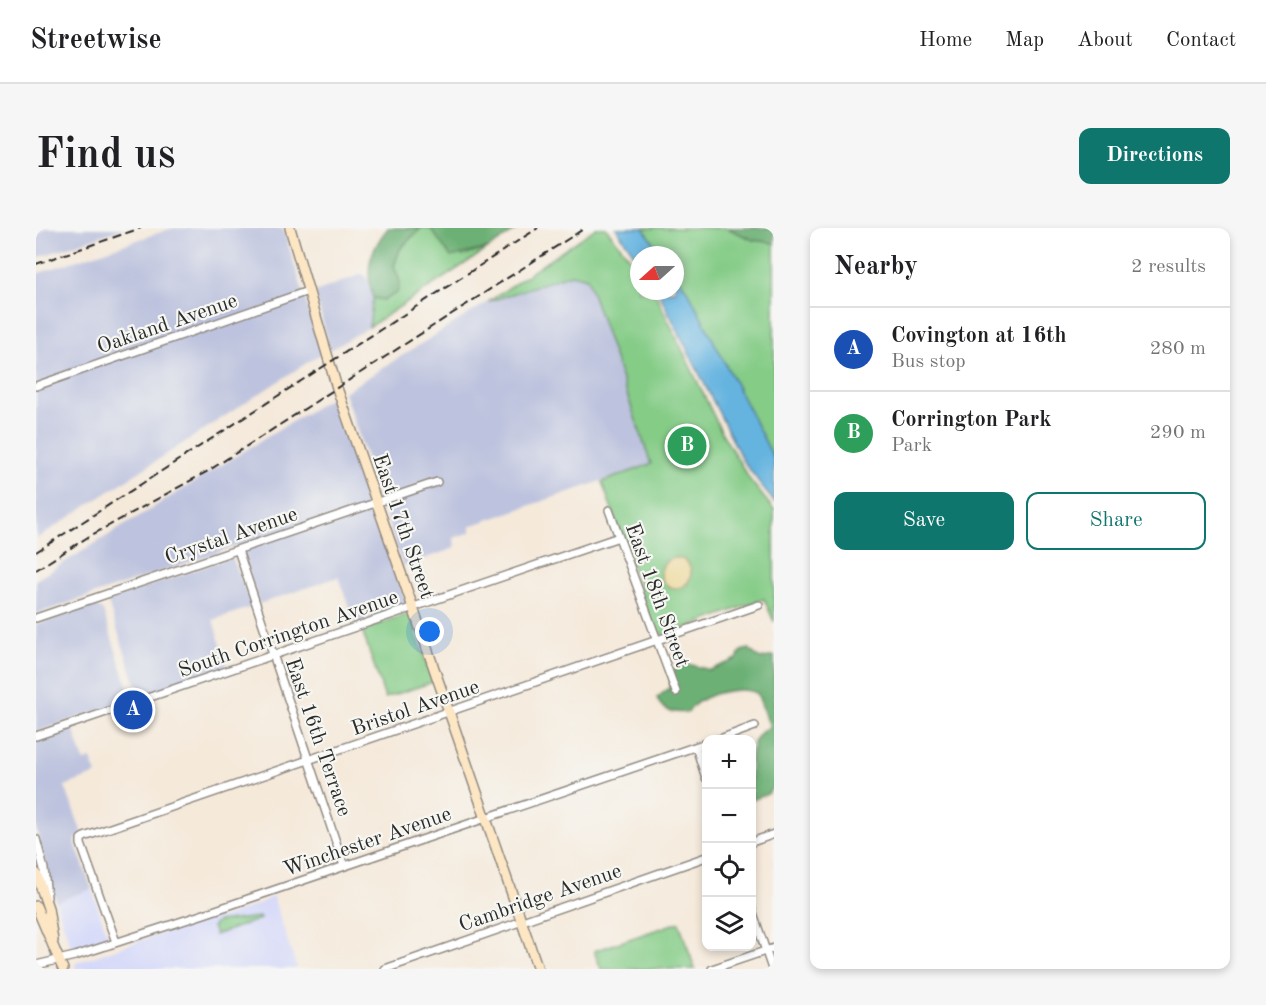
<!DOCTYPE html>
<html lang="en">
<head>
<meta charset="utf-8">
<style>
	:root { --surface:#fff; --page:#f6f6f6; --text:#202124; --muted:#757577; --line:#e0e0e0; --accent:#0f766e }
	body { margin:0; font-family:"Old Standard TT",serif; background:var(--page); color:var(--text) }
	.controls { position:absolute; right:18px; bottom:18px; display:grid; overflow:hidden; border-radius:12px; box-shadow:0 3px 9px #0003 }
	.controls button { width:54px; height:54px; display:grid; place-items:center; padding:0; border:0; border-bottom:2px solid var(--line); background:var(--surface); color:var(--text); font:30px sans-serif }
	.compass { position:absolute; left:594px; top:18px; width:54px; height:54px; border-radius:50%; background:var(--surface); box-shadow:0 3px 9px #0003; rotate:249deg }
	.you { position:absolute; left:394px; top:404px; width:21px; height:21px; margin:-15px; border:4px solid #fff; border-radius:50%; background:#1a73e8; box-shadow:0 0 0 9px #1a73e833 }
	.badge { display:grid; place-items:center; width:39px; height:39px; border-radius:50%; background:var(--accent); color:#fff; font-size:20px; font-weight:700 }
	.pin { position:absolute; translate:-50% -50%; border:3px solid #fff; box-shadow:0 2px 6px #0006 }
	.list { margin:0; padding:0; list-style:none }
	h2 { display:flex; justify-content:space-between; align-items:center; height:78px; margin:0; padding:0 24px; font-size:26px }
	h2 small { font-size:20px; font-weight:400; color:var(--muted) }
	.list li { display:grid; grid-template-columns:39px 1fr auto; gap:18px; align-items:center; box-sizing:border-box; height:84px; padding:0 24px; border-top:2px solid var(--line) }
	.list b { display:block; font-size:22px; white-space:nowrap }
	.list p { margin:0; font-size:20px; white-space:nowrap; color:var(--muted) }
	.list em { font-size:20px; font-style:normal; color:var(--muted) }
	.actions { display:flex; gap:12px; padding:18px 24px }
	.actions a { flex:1; padding:14px 0; border:2px solid var(--accent); border-radius:12px; text-align:center; font-size:21px; color:var(--accent) }
	.actions .main { background:var(--accent); color:#fff }
	.icon { flex:none; width:33px; height:33px; fill:none; stroke:currentColor; stroke-width:2; stroke-linecap:round; stroke-linejoin:round }
	.map { position:relative; flex:none; width:738px; height:741px; overflow:hidden; border-radius:12px }
	header { display:flex; align-items:center; gap:36px; box-sizing:border-box; height:84px; padding:0 30px; background:var(--surface); border-bottom:2px solid var(--line) }
	header strong { font-size:28px }
	nav { display:flex; gap:33px; margin-inline-start:auto; font-size:21px }
	.intro { display:flex; align-items:center; justify-content:space-between; box-sizing:border-box; height:144px; padding:0 36px }
	h1 { margin:0; font-size:42px }
	.button { padding:15px 27px; border-radius:12px; background:var(--accent); color:#fff; font-size:21px; font-weight:700 }
	main { display:flex; gap:36px; padding:0 36px }
	aside { flex:1; background:var(--surface); border-radius:12px; box-shadow:0 3px 9px #0003 }
	.map>svg:first-child { display:block }
</style>
</head>
<body>
<header>
<strong>Streetwise</strong>
<nav><a>Home</a><a>Map</a><a>About</a><a>Contact</a></nav>
</header>
<div class="intro"><h1>Find us</h1><a class="button">Directions</a></div>
<main>
<div class="map">
<svg width="738" height="741" viewBox="0 0 738 741">
	<rect width="100%" height="100%" fill="#f6f6f2"/>
	<filter id="ink" filterUnits="userSpaceOnUse"><feTurbulence type="fractalNoise" baseFrequency=".0167" numOctaves="2"/><feDisplacementMap in="SourceGraphic" scale="12" xChannelSelector="R" yChannelSelector="G"/><feConvolveMatrix kernelMatrix="1 2 1 2 8 2 1 2 1" color-interpolation-filters="sRGB"/></filter>
	<filter id="wash" filterUnits="userSpaceOnUse"><feTurbulence type="fractalNoise" baseFrequency=".008" numOctaves="4" result="noise"/><feDisplacementMap in="SourceGraphic" scale="24" xChannelSelector="R" yChannelSelector="G"/><feGaussianBlur stdDeviation="1.35" result="paint"/><feColorMatrix in="noise" values="0 0 0 0 0 0 0 0 0 0 0 0 0 0 0 0 0 1.4 0 .05"/><feComposite in="paint" operator="in"/></filter>
	<g filter="url(#wash)">
		<rect width="100%" height="100%" fill="#f5e9da"/>
		<path fill="#d4d8f9" d="M56,661L73,712L42,723L34,716L20,674Z
			M237,668L261,741H39V736L42,734L176,688L184,690L221,677Z"/>
		<path fill="#bdc3de" d="M10,0H88L0,30V9Z
			M137,0H247L286,125L0,311V46Z
			M326,46L331,50L337,70L333,99L294,122L279,64Z
			M535,46L551,50L615,236L434,298L435,304L418,310L419,320L367,338L308,164L452,74Z
			M299,167L370,374L368,378L319,396L302,349L223,376L204,317L0,386V352Z
			M196,329L216,379L177,392L192,440L104,468L72,375L73,372Z
			M59,377L67,383L95,468L91,473L0,504V396Z
			M37,500L48,533L55,531L61,546L29,558L46,605L40,611V617L56,661L20,674L0,601V513Z"/>
		<path fill="#85cc87" stroke="#587c59" stroke-width="1.5" d="M385,0H394L405,14L427,28L453,20L333,99L337,70L348,72L364,54L358,38L364,21Z
			M560,0H570L603,41V63H618L620,67L687,207L714,252L738,282V394L728,371L630,407L619,404L566,254L615,236L551,50L535,46L452,74Z
			M607,0H691L717,12L738,15V231L654,67L639,44V27H627Z
			M371,386L375,389L397,454L349,470L326,402Z
			M223,689L224,691L179,707L176,699L181,694Z
			M643,694L659,741H565L558,723Z"/>
		<path fill="#6cb074" stroke="#4c6e50" stroke-width="1.5" d="M352,0H385L364,21L358,38L364,54L361,65L348,72L337,70C329,41 333,23 352,0Z
			M394,0H483L453,20L415,29Z
			M691,0H738V15L717,12Z
			M713,421L724,431L738,428V557L732,566L716,572C716,547 707,510 734,499L721,465C701,457 664,466 652,484C638,486 626,484 621,470L633,460L637,442L652,436L674,442L701,431L705,423Z"/>
		<path fill="#eeda9e" stroke="#8c8264" stroke-width="1.5" d="M625 345a15 15 0 1 1 30 0a15 15 0 1 1-30 0Z"/>
		<path fill="#65b4e0" stroke="#487086" stroke-width="1.5" d="M580,0H607L627,27H603V33Z
			M639,44L654,67L738,231V274L707,233L622,63H639Z"/>
	</g>
	<g filter="url(#ink)">
		<g fill="none" stroke-linecap="round" stroke-linejoin="round">
			<defs>
				<path id="street" d="M0,158L272,63
					M573,282L640,464
					M202,322L308,638
					M0,390L401,254
					M0,508L583,309
					M681,512L719,498
					M660,519L670,550
					M0,611L8,641L11,669
					M716,614L738,606
					M716,682L736,741
					M80,714L45,616V611L48,609L723,377
					M0,737L39,728L168,686L670,515
					M349,741L670,629
					M676,741L738,720"/>
				<path id="secondary" d="M254,0L301,160L502,741
					M0,645L12,680L17,713
					M0,678L27,741"/>
			</defs>
			<use href="#street" stroke="#908a82" stroke-width="10"/>
			<use href="#secondary" stroke="#908a82" stroke-width="12"/>
			<use href="#street" stroke="#fff" stroke-width="7"/>
			<use href="#secondary" stroke="#fce6c4" stroke-width="9"/>
			<path stroke="#2b2b2b" stroke-width="2" stroke-dasharray="9 4.5" stroke-linecap="butt" d="M0,36L105,0
				M0,324L502,0
				M0,342L52,309L172,243L549,0"/>
		</g>
	</g>
	<g text-anchor="middle" stroke-width="4.5" stroke-linejoin="round" paint-order="stroke">
		<g font-size="21" fill="#2b2b2b" stroke="#f6f6f2">
			<text transform="translate(131 95) rotate(-19)" y="7">Oakland Avenue</text>
			<text transform="translate(368 298) rotate(71)" y="7">East 17th Street</text>
			<text transform="translate(195 307) rotate(-19)" y="7">Crystal Avenue</text>
			<text transform="translate(622 367) rotate(70)" y="7">East 18th Street</text>
			<text transform="translate(252 405) rotate(-19)" y="7">South Corrington Avenue</text>
			<text transform="translate(379 479) rotate(-19)" y="7">Bristol Avenue</text>
			<text transform="translate(283 509) rotate(71)" y="7">East 16th Terrace</text>
			<text transform="translate(331 613) rotate(-19)" y="7">Winchester Avenue</text>
			<text transform="translate(504 669) rotate(-19)" y="7">Cambridge Avenue</text>
		</g>
	</g>
</svg>
<div class="controls">
<button>+</button>
<button>−</button>
<button><svg class="icon" aria-label="locate" viewBox="0 0 24 24"><circle cx="12" cy="12" r="6"/><path d="M12 2v4M12 18v4M2 12h4M18 12h4"/></svg></button>
<button><svg class="icon" aria-label="layers" viewBox="0 0 24 24"><path d="M12 4l9 5-9 5-9-5zM3 14l9 5 9-5"/></svg></button>
</div>
<svg class="compass" viewBox="-18 -18 36 36"><path d="M0-13l5 13h-10z" fill="#e53935"/><path d="M0 13l5-13h-10z" fill="#757577"/></svg>
<div class="you"></div>
<div class="pin badge" style="left:97px;top:482px;background:#1a4fb4">A</div>
<div class="pin badge" style="left:651px;top:218px;background:#2e9e5b">B</div>
</div>
<aside>
<h2>Nearby<small>2 results</small></h2>
<ul class="list">
<li><span class="badge" style="background:#1a4fb4">A</span><div><b>Covington at 16th</b><p>Bus stop</p></div><em>280 m</em></li>
<li><span class="badge" style="background:#2e9e5b">B</span><div><b>Corrington Park</b><p>Park</p></div><em>290 m</em></li>
</ul>
<div class="actions"><a class="main">Save</a><a>Share</a></div>
</aside>
</main>
</body>
</html>
